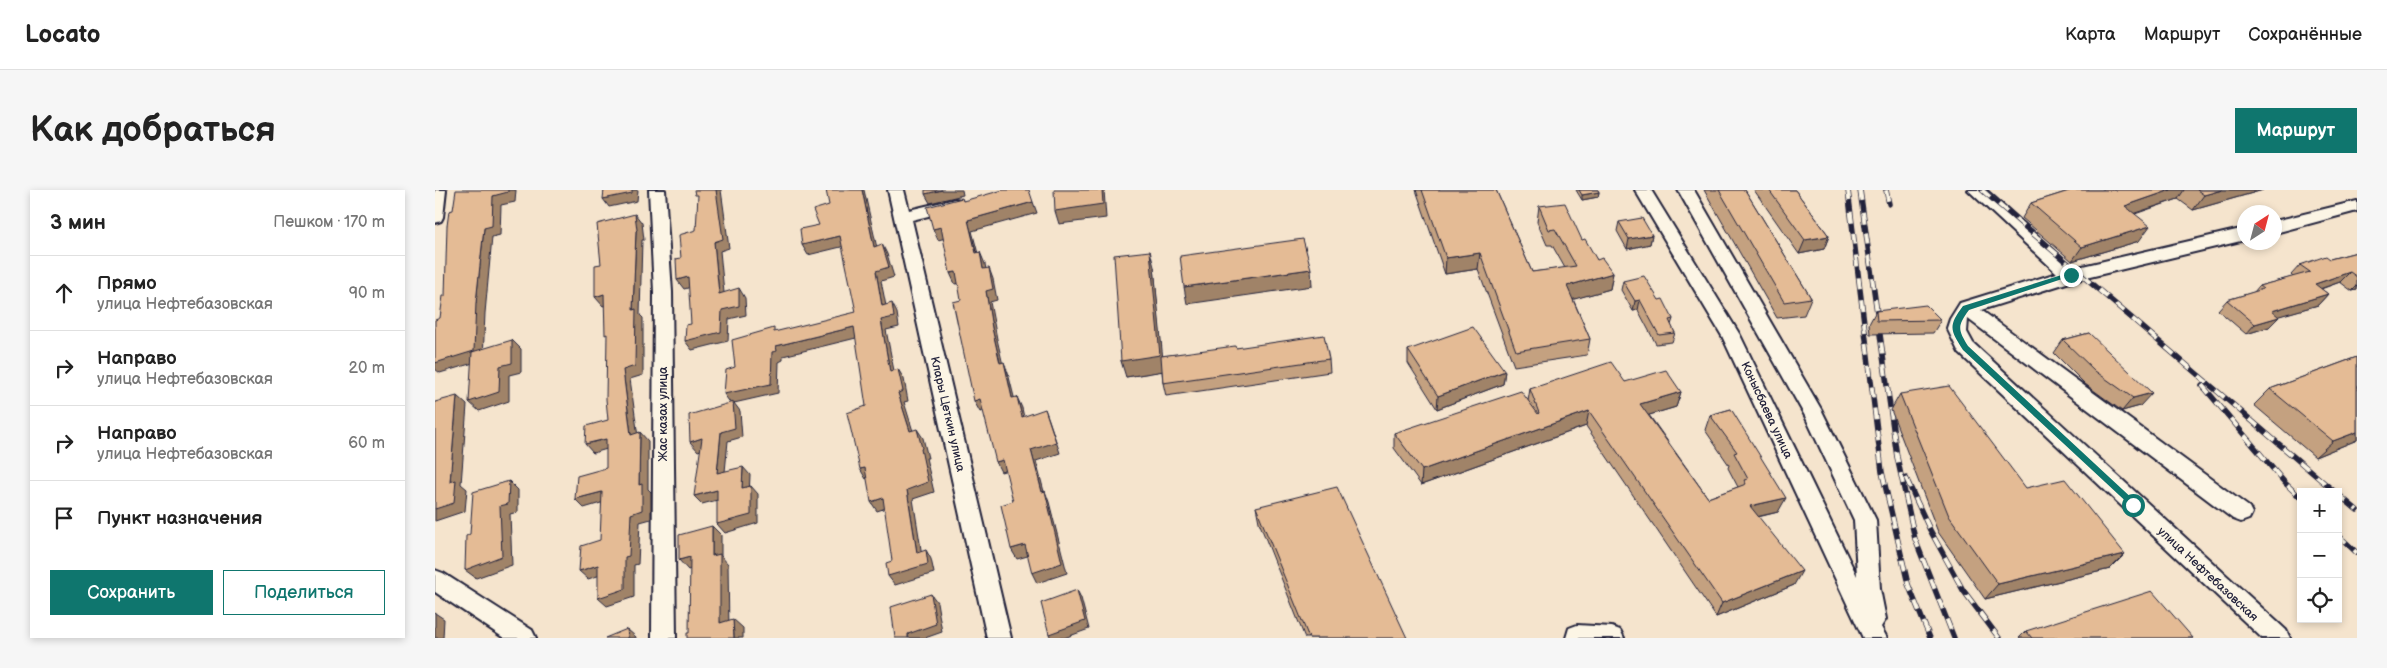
<!DOCTYPE html>
<html lang="ru">
<head>
<meta charset="utf-8">
<style>
	:root { --surface:#fff; --page:#f6f6f6; --text:#222; --muted:#767676; --line:#e0e0e0; --accent:#0f766e }
	body { margin:0; font-family:"Balsamiq Sans",sans-serif; background:var(--page); color:var(--text) }
	.controls { position:absolute; right:15px; bottom:15px; display:grid; overflow:hidden; border-radius:0px; box-shadow:0 2px 8px #0003 }
	.controls button { width:45px; height:45px; display:grid; place-items:center; padding:0; border:0; border-bottom:1px solid var(--line); background:var(--surface); color:var(--text); font:25px sans-serif }
	.compass { position:absolute; left:1802px; top:15px; width:45px; height:45px; border-radius:50%; background:var(--surface); box-shadow:0 2px 8px #0003; rotate:36deg }
	.stop { position:absolute; width:15px; height:15px; margin:-11px; border:4px solid #0f766e; border-radius:50%; background:#fff }
	.stop.end { background:#0f766e; border-color:#fff; box-shadow:0 1px 5px #0008 }
	.list { margin:0; padding:0; list-style:none }
	h2 { display:flex; justify-content:space-between; align-items:center; height:65px; margin:0; padding:0 20px; font-size:21px }
	h2 small { font-size:16px; font-weight:400; color:var(--muted) }
	.list li { display:grid; grid-template-columns:32px 1fr auto; gap:15px; align-items:center; box-sizing:border-box; height:75px; padding:0 20px; border-top:1px solid var(--line) }
	.list b { display:block; font-size:19px; white-space:nowrap }
	.list p { margin:0; font-size:16px; white-space:nowrap; color:var(--muted) }
	.list em { font-size:16px; font-style:normal; color:var(--muted) }
	.actions { display:flex; gap:10px; padding:15px 20px }
	.actions a { flex:1; padding:11px 0; border:1px solid var(--accent); border-radius:0px; text-align:center; font-size:18px; color:var(--accent) }
	.actions .main { background:var(--accent); color:#fff }
	.icon { flex:none; width:28px; height:28px; fill:none; stroke:currentColor; stroke-width:2; stroke-linecap:round; stroke-linejoin:round }
	.map { position:relative; flex:none; width:1922px; height:448px; overflow:hidden; border-radius:0px }
	header { display:flex; align-items:center; gap:30px; box-sizing:border-box; height:70px; padding:0 25px; background:var(--surface); border-bottom:1px solid var(--line) }
	header strong { font-size:24px }
	nav { display:flex; gap:28px; margin-inline-start:auto; font-size:18px }
	.intro { display:flex; align-items:center; justify-content:space-between; box-sizing:border-box; height:120px; padding:0 30px }
	h1 { margin:0; font-size:35px }
	.button { padding:12px 22px; border-radius:0px; background:var(--accent); color:#fff; font-size:18px; font-weight:700 }
	main { display:flex; gap:30px; padding:0 30px }
	aside { flex:1; background:var(--surface); border-radius:0px; box-shadow:0 2px 8px #0003 }
	.map>svg:first-child { display:block }
</style>
</head>
<body>
<header>
<strong>Locato</strong>
<nav><a>Карта</a><a>Маршрут</a><a>Сохранённые</a></nav>
</header>
<div class="intro"><h1>Как добраться</h1><a class="button">Маршрут</a></div>
<main>
<aside>
<h2>3 мин<small>Пешком · 170 m</small></h2>
<ul class="list">
<li><svg class="icon" aria-label="ahead" viewBox="0 0 24 24"><path d="M12 20V5M6 11l6-6 6 6"/></svg><div><b>Прямо</b><p>улица Нефтебазовская</p></div><em>90 m</em></li>
<li><svg class="icon" aria-label="right" viewBox="0 0 24 24"><path d="M7 20v-9h11M14 6l5 5-5 5"/></svg><div><b>Направо</b><p>улица Нефтебазовская</p></div><em>20 m</em></li>
<li><svg class="icon" aria-label="right" viewBox="0 0 24 24"><path d="M7 20v-9h11M14 6l5 5-5 5"/></svg><div><b>Направо</b><p>улица Нефтебазовская</p></div><em>60 m</em></li>
<li><svg class="icon" aria-label="arrive" viewBox="0 0 24 24"><path d="M6 21V4h12l-3 4 3 4H6"/></svg><div><b>Пункт назначения</b></div></li>
</ul>
<div class="actions"><a class="main">Сохранить</a><a>Поделиться</a></div>
</aside>
<div class="map">
<svg width="1922" height="448" viewBox="0 0 1922 448">
	<rect width="100%" height="100%" fill="#f5e4cd"/>
	<filter id="ink" filterUnits="userSpaceOnUse"><feTurbulence type="fractalNoise" baseFrequency=".02" numOctaves="2"/><feDisplacementMap in="SourceGraphic" scale="10" xChannelSelector="R" yChannelSelector="G"/><feConvolveMatrix kernelMatrix="1 2 1 2 8 2 1 2 1" color-interpolation-filters="sRGB"/></filter>
	<g filter="url(#ink)">
		<g fill="none" stroke-linecap="round" stroke-linejoin="round">
			<defs>
				<path id="minor" d="M0,0H11L8,27L6,31L0,33Z
					M214,0H230L237,102L241,448H217L219,102Z
					M453,0H469L474,20L520,9L526,10L528,14L526,18L477,30L576,448H552Z
					M1200,0H1216L1305,145L1422,386L1419,330L1370,226L1243,0H1259L1386,219L1441,330L1445,399L1451,429L1446,437L1452,448H1428L1287,146Z
					M1533,0H1551L1639,78L1810,38V50L1638,91L1546,120L1814,317L1817,323L1814,329L1806,332L1798,329L1533,129L1532,142L1538,153L1851,440L1855,448H1827L1524,163L1512,138L1515,129L1525,113L1622,83Z
					M1922,11V21L1840,43V31Z
					M0,380L8,383L97,440L101,448H69L0,402Z
					M1142,435L1177,437L1185,440L1189,448H1131L1134,438Z"/>
			</defs>
			<use href="#minor" stroke="#22223b" stroke-width="4"/>
			<use href="#minor" fill="#fcf5e5" fill-rule="evenodd"/>
			<defs>
				<path id="rail" d="M1413,0L1447,282L1473,394L1495,448
					M1425,0L1462,267L1480,349L1519,448
					M1451,0L1454,14
					M1547,0L1900,302
					M1767,195L1850,293L1866,308
					M1471,288L1495,340L1528,400L1564,448
					M1903,304L1922,320
					M1903,345L1922,363"/>
			</defs>
			<use href="#rail" stroke="#22223b" stroke-width="5.5"/>
			<use href="#rail" stroke="#fcf5e5" stroke-width="4" stroke-dasharray="11" stroke-linecap="butt"/>
		</g>
		<path fill="#c4a180" stroke="#22223b" d="M981,0H1061L1097,82L1130,78L1117,55H1112L1102,32L1104,16L1147,50L1162,70L1178,83L1175,99L1138,109L1155,149L1152,165L1079,176L1043,79L1010,84Z
			M1141,0H1163L1164,2L1163,7L1147,10Z
			M1269,0H1310L1376,108L1369,125L1342,128Z
			M1319,0H1360L1394,46L1389,59L1364,64Z
			M1637,0H1828L1758,20L1743,9L1700,24L1704,51L1637,71L1587,28L1596,13Z
			M1184,32L1217,45L1215,54L1192,59L1182,41Z
			M1922,62V100L1917,101L1905,92L1886,99L1893,104L1883,115L1843,126L1844,127L1834,137L1811,144L1783,120L1792,110L1819,102L1824,96L1858,87L1856,85L1865,75L1895,69Z
			M719,77L727,166L801,158L894,169L895,182L731,206L728,193L727,181L691,187Z
			M1188,91L1224,110L1238,129L1236,135L1240,143L1237,152L1221,154L1203,120L1198,121L1186,100Z
			M1441,121L1506,130L1498,143L1435,144L1434,134Z
			M1654,143L1705,216L1687,221L1650,194L1619,163L1628,150Z
			M973,160L1070,181L1068,194L1002,219L973,173Z
			M1922,167V250L1880,267L1819,215L1835,199Z
			M1190,192L1246,202L1241,217L1214,225L1273,308L1303,297L1293,278L1294,275L1270,240L1275,225L1296,219L1343,322L1323,327L1359,395L1281,427L1151,236L986,295L959,258V243L1093,211L1095,199Z
			M1465,204L1591,298L1675,379L1550,409L1503,342L1456,220Z
			M821,317L972,448H870L824,332Z
			M1591,441L1758,448H1584Z"/>
		<path fill="#a08368" stroke="#22223b" d="M73,0H81L80,12L66,15L65,45L57,47L50,123L48,170L5,183L0,179V173L41,113L49,38L58,6Z
			M197,0H203L202,11L174,17L168,9Z
			M281,0H286L294,58L285,61L290,113L284,104L279,52Z
			M427,0H429L444,67L439,57Z
			M507,0H527L528,5L495,13L490,4Z
			M667,0H669L671,28L624,34L620,21Z
			M1736,0H1749L1743,9L1679,30L1690,16Z
			M1787,0H1828L1758,20L1769,5Z
			M1164,2L1163,7L1147,10V5Z
			M598,12L602,23L537,41L546,75L541,63L533,30Z
			M200,24L207,33L209,50H207L205,125L208,128V185L195,189L204,254L196,245L188,180L198,120L201,41Z
			M1715,36L1704,51L1637,71L1647,57Z
			M506,37L511,48L503,50L498,39Z
			M1217,45L1215,54L1192,59L1194,49Z
			M405,46L410,56L373,65L367,55Z
			M1394,46L1389,59L1364,64L1370,50Z
			M447,54L452,64L459,87L446,91L453,126L447,116L441,81Z
			M715,61L719,77L729,181L691,187L686,171Z
			M545,62L550,74L553,90L548,79Z
			M1045,63L1043,79L1010,84L1011,68Z
			M554,78L558,89L562,110L555,112L562,149L570,184L565,173L557,138L551,101Z
			M876,79L877,96L752,114L749,97Z
			M521,82L526,93L520,94L515,83Z
			M1915,82L1905,92L1870,104L1880,94Z
			M1178,83L1175,99L1129,112L1132,96Z
			M253,87L260,96L249,99L242,90Z
			M1922,96V100L1917,101Z
			M304,98L310,108L311,125L294,129L293,151L257,160L250,151L287,120Z
			M169,104L176,114L168,116L160,107Z
			M1893,104L1883,115L1827,131L1837,121Z
			M1205,110L1203,120L1198,121L1200,111Z
			M457,113L462,123L464,137L451,140L461,191L455,182L446,130Z
			M1844,127L1834,137L1811,144L1820,134Z
			M419,137L425,147L348,166V170L344,172L343,203L299,213L305,221L307,247L293,251L289,292L282,283L286,242L296,214L289,204L337,162L341,156Z
			M77,150L86,159V182L74,185V211L44,221L34,212L65,176Z
			M569,172L573,183L582,219L577,208Z
			M463,179L469,189L473,211L469,212L481,251L475,241L463,203Z
			M1070,181L1068,194L1002,219L1003,206Z
			M1246,202L1241,217L1201,229L1205,214Z
			M1717,203L1705,216L1687,221L1698,208Z
			M22,206L32,215L26,294L32,299L30,321L0,331V319L15,292Z
			M582,207L587,218L591,237L587,227Z
			M545,209L551,220L545,222L539,211Z
			M610,219L614,230L625,263L601,271L612,313L607,302L596,260Z
			M1154,221L1151,236L986,295L987,280Z
			M482,239L488,248L493,268H491L499,302L478,309L488,372L482,363L472,300L486,259Z
			M205,242L213,251V299L216,302V329L205,332L203,374L199,375V407L172,416L163,408L190,367L196,324L204,295Z
			M1922,242V250L1880,267L1898,251Z
			M267,248L274,257L263,261L255,252Z
			M171,249L179,257L158,263L150,254Z
			M568,270L573,280L566,282L561,272Z
			M308,277L315,285L314,307L307,298Z
			M430,278L436,287L431,289L425,279Z
			M74,291L83,300V322L75,324L77,375L41,388L30,380L65,316Z
			M316,296L323,304V333L290,343L282,334Z
			M282,300L290,308L267,314L259,306Z
			M610,301L614,312L632,383L602,393L597,383Z
			M167,302L176,310L149,318L140,309Z
			M448,308L454,317L442,321L436,312Z
			M1351,308L1343,322L1308,330L1315,316Z
			M277,336L286,345V366L293,374L294,442L285,433L277,366Z
			M590,355L596,365L582,369L576,359Z
			M491,360L496,369L499,383L460,395L453,386Z
			M1690,364L1675,379L1550,409L1563,394Z
			M255,367L264,376L253,380L244,370Z
			M163,375L172,383L153,389L144,381Z
			M1367,381L1359,395L1281,427L1287,413Z
			M642,400L646,408L654,439L629,448H616L614,444Z
			M496,404L502,412L507,442L490,448H473V444Z
			M0,423L9,429L8,448H0Z
			M298,429L308,438V448H299Z
			M192,439L201,447V448H193Z"/>
		<path fill="#e4bb95" stroke="#22223b" d="M21,0H73V2L58,6L57,36L49,38L41,113L39,161L0,173V130L5,128L8,106H10L12,36L14,21L18,20Z
			M169,0H197V3L168,9Z
			M259,0H281L288,49L279,52L284,104L304,98V116L287,120L286,142L250,151L251,135L256,134L253,87L242,90L241,69L246,68L244,45L261,40L263,5H260Z
			M391,0H427L439,57L447,54L454,77L441,81L447,116L457,113L459,127L446,130L455,182L463,179L468,201L463,203L475,241L482,239L487,258L486,259L493,292L472,300L482,363L491,360L493,374L453,386L451,373L457,371L448,308L436,312L430,278L425,279L412,223L431,216L419,137L341,156L342,161L337,162L336,194L289,204L291,180L300,177L297,150L339,138V142L421,122L405,46L367,55L365,39L384,35L378,20L394,15Z
			M490,0H507L490,4Z
			M568,0H594L598,12L533,30L541,63L545,62L548,79L554,78L558,99L551,101L557,138L565,173L569,172L577,208L582,207L587,227L610,219L621,252L596,260L607,302L610,301L627,373L597,383L590,355L576,359L566,315L578,311L568,270L561,272L545,209L539,211L518,112L526,110L521,82L515,83L506,37L498,39L492,17L527,8L528,11Z
			M619,0H667L668,14L620,21Z
			M987,0H1061L1097,82L1141,76L1120,39L1114,40L1104,16L1130,13L1147,50L1150,49L1162,70L1167,68L1178,83L1132,96L1155,149L1081,161L1045,63L1011,68Z
			M1144,0H1163L1164,2L1147,5Z
			M1284,0H1310L1376,108L1349,112Z
			M1334,0H1360L1394,46L1370,50Z
			M1637,0H1736L1690,16L1715,36L1647,57L1596,13Z
			M1762,0H1787L1769,5Z
			M200,24L202,40L201,41L198,120L201,119L200,176L188,180L196,245L205,242L204,295L207,294V320L196,324L194,366L190,367V399L163,408V375L144,381L146,356L165,350L167,302L140,309L142,286L171,278V249L150,254L151,236L173,230L171,209L172,144L170,145L169,104L160,107V75L166,74L162,34Z
			M1207,28L1217,45L1194,49L1184,32Z
			M868,49L876,79L749,97L745,66Z
			M715,61L725,165L686,171L679,65Z
			M1922,62V87L1915,82L1880,94L1893,104L1837,121L1844,127L1820,134L1792,110L1828,99L1824,96L1875,82L1865,75L1891,66L1895,69Z
			M1209,86L1224,110L1228,109L1238,129L1234,130L1240,143L1224,145L1205,110L1200,111L1188,91Z
			M1491,115L1506,130L1442,131L1441,121Z
			M1038,137L1070,181L1003,206L973,160Z
			M1654,143L1717,203L1698,208L1660,181L1628,150Z
			M889,145L894,169L728,193L726,166L800,156L801,158Z
			M77,150V173L65,176L64,202L34,212L37,162Z
			M1922,167V242L1898,251L1835,199Z
			M1176,172L1190,192L1231,180L1246,202L1205,214L1273,308L1311,294L1309,290L1313,289L1299,263L1302,262L1275,225L1296,219L1351,308L1315,316L1367,381L1287,413L1154,221L987,280L959,243L1086,201L1103,224L1104,223L1095,199Z
			M1514,196L1591,298L1630,289L1690,364L1563,394L1514,326L1465,204Z
			M22,206L15,292L21,290L19,313L0,319V212Z
			M298,212L300,238L286,242L282,283L308,277L307,298L316,296V325L282,334V300L259,306L267,248L255,252L254,225Z
			M74,291L73,314L65,316L67,366L30,380L31,346L35,344L38,302Z
			M902,297L972,448H874L821,317Z
			M277,336V366L285,364V433L298,429L299,448H252V443H254L255,367L244,370V345Z
			M642,400L650,431L614,444L606,413Z
			M1717,401L1758,448H1597L1591,441Z
			M496,404L501,434L473,444V448H460L456,417Z
			M192,439L193,448H170Z"/>
	</g>
	<path fill="#0f766e" d="M1633,83L1639,85L1534,120C1522,136 1523,140 1533,156L1701,312V317L1698,318L1528,160C1515,140 1513,136 1528,116Z"/>
	<g text-anchor="middle" stroke-width="4.5" stroke-linejoin="round" paint-order="stroke">
		<g font-size="12" fill="#22223b" stroke="#fcf5e5">
			<text transform="translate(1332 220) rotate(65)" y="4">Конысбаева улица</text>
			<text transform="translate(228 224) rotate(-90)" y="4">Жас казах улица</text>
			<text transform="translate(513 224) rotate(77)" y="4">Клары Цеткин улица</text>
			<text transform="translate(1773 384) rotate(43)" y="4">улица Нефтебазовская</text>
		</g>
	</g>
</svg>
<div class="controls">
<button>+</button>
<button>−</button>
<button><svg class="icon" aria-label="locate" viewBox="0 0 24 24"><circle cx="12" cy="12" r="6"/><path d="M12 2v4M12 18v4M2 12h4M18 12h4"/></svg></button>
</div>
<svg class="compass" viewBox="-18 -18 36 36"><path d="M0-13l5 13h-10z" fill="#e53935"/><path d="M0 13l5-13h-10z" fill="#767676"/></svg>
<div class="stop" style="left:1698px;top:315px"></div>
<div class="stop end" style="left:1636px;top:85px"></div>
</div>
</main>
</body>
</html>
